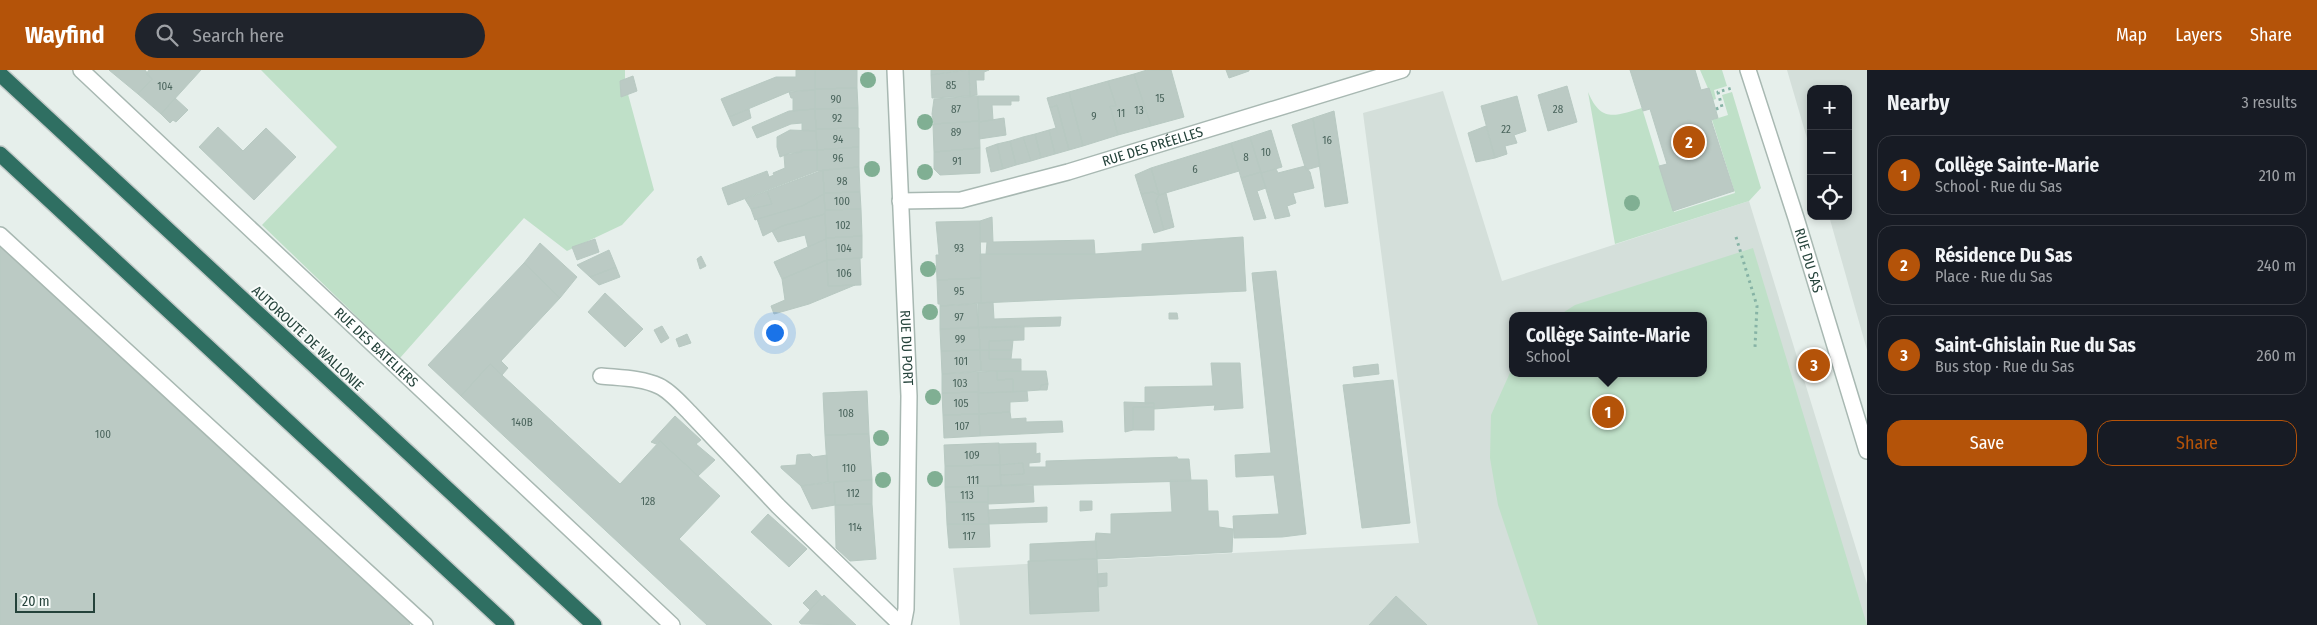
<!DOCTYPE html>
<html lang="en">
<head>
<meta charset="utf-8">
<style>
	:root { --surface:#171b24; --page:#20242c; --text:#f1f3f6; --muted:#9ea1a6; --line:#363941; --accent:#b45309 }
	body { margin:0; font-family:"Fira Sans Condensed",sans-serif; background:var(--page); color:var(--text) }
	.controls { position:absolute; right:15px; top:15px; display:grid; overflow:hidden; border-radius:10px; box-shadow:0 2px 8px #0003 }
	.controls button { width:45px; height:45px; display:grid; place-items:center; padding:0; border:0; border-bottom:1px solid var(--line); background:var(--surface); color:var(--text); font:25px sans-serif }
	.scale { position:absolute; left:15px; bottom:12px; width:80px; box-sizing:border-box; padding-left:5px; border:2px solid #24423a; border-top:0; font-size:14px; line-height:18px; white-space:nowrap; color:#24423a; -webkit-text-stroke:4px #f7fbf9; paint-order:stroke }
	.you { position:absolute; left:774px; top:262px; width:18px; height:18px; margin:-12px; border:4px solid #fff; border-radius:50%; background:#1a73e8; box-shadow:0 0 0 8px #1a73e833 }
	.badge { display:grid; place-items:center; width:32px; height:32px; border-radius:50%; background:var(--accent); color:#fff; font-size:16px; font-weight:700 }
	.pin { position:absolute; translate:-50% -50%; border:2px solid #fff; box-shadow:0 1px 5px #0006 }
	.popup { position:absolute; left:1509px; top:242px; width:198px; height:65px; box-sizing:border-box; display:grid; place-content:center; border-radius:10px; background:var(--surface); filter:drop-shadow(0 1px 4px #0005); font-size:16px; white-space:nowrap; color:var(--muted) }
	.popup b { font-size:19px; color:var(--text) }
	.popup::after { content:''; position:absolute; left:50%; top:100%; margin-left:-10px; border:10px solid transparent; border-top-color:var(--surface) }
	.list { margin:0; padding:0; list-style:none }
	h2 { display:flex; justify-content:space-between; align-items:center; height:65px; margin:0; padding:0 20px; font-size:21px }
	h2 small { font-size:16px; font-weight:400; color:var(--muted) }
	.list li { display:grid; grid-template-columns:32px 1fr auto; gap:15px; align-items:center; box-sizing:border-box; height:80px; margin:0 10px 10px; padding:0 10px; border:1px solid var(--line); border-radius:15px }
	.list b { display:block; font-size:19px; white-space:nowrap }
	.list p { margin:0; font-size:16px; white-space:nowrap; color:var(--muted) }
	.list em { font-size:16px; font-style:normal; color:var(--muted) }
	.actions { display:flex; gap:10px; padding:15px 20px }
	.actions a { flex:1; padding:11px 0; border:1px solid var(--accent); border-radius:15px; text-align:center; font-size:18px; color:var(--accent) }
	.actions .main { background:var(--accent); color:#fff }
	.icon { flex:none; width:28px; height:28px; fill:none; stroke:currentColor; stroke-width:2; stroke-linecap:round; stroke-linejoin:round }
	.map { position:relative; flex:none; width:1867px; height:555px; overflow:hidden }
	header { display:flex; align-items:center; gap:30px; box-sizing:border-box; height:70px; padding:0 25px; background:var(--accent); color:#fff }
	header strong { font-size:24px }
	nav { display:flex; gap:28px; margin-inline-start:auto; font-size:18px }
	.search { width:350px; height:45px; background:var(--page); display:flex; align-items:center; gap:12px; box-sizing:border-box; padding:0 18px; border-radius:28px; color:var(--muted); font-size:19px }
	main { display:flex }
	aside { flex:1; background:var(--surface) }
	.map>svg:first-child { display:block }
</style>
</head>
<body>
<header>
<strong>Wayfind</strong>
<div class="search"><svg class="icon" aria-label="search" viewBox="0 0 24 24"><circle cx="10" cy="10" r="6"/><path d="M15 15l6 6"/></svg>Search here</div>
<nav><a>Map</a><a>Layers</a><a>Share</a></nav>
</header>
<main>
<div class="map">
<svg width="1867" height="555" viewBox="0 0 1867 555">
	<rect width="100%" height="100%" fill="#e6efeb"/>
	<path fill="#d4dfda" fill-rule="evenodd" d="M1787,0H1867V280L1829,146H1848V19H1811V82Z
		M1443,21L1502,211L1749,131L1867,514V555H960L953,498L1419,473L1363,43ZM1513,246H1703V303H1513Z"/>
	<path fill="#bfe0c8" d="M261,0H625V13L654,120L622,155L567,181L524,148L400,288L262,155L337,77Z
		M1700,0H1722L1727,16L1714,20L1716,29L1713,30Z
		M1588,22C1601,53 1615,46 1642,38L1674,142L1735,123L1712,50L1728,45L1722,25L1732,22L1761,118L1749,131L1615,174Z
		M1753,178L1867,555H1538L1498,435L1490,388L1491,345L1513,296V303H1703V246H1558L1575,235Z"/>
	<path fill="#bbcac4" stroke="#b8c9c2" d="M109,0H145L152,9L138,24Z
		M149,0H201L161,44L138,24L152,9L146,4Z
		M796,0H815V20L791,21L729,47L721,29L776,7H796Z
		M815,0H857V18L815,19Z
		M931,0H964L931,5Z
		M969,0L970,26L932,28L931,5Z
		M969,0H989L984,2V10H976L977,25L970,26Z
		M1147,0H1171L1184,47L1151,56L1134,4Z
		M1226,0H1249V1L1229,8Z
		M1630,0H1695L1701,20L1709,18L1713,30L1718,48L1711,50L1734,121L1673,141L1659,96L1667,94L1650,39L1643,41Z
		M1134,4L1151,56L1118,65L1110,36H1116L1108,11Z
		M633,6L637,21L621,27L620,11Z
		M1108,11L1116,36H1110L1118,65L1083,76L1069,22Z
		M1567,16L1577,52L1548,61L1538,25Z
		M857,18L858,38L815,39V19Z
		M815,20V39L793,41V28H791L789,22Z
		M1069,22L1083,76L1069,80L1057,35L1050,38L1047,28Z
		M978,26L979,51L934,54L932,44L934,29Z
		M978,26H1019V31H1011V35H992L993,50L979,52Z
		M1517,26L1526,61L1514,65L1517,73L1505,76L1507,84L1495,88L1481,36Z
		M175,28L188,40L176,52L173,50L170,53L161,44Z
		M1057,35L1069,80L1055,84L1049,60L1056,58L1050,38Z
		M858,38V58L816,59L815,39Z
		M749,39L751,48L733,56L729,47Z
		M815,39L816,61L802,60V53L791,54L757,68L752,57L789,41Z
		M1334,41L1348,133L1325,137L1313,48Z
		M1004,48L1006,65L979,69V52Z
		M1313,48L1320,96L1306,100L1292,55Z
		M979,51L980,78L934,82L933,54Z
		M1486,56L1495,88L1476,92L1468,63Z
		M218,57L243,81L266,58L296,87L254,130L199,77Z
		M859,58V77L817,80L816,59Z
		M790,60L816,61L817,80H801L802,82L790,83L780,87L777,77V67Z
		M1049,60L1055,84L1041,88L1035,64Z
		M1271,60L1282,97L1261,103L1250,67Z
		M1035,64L1041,88L1031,91L1023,67Z
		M1023,67L1031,91L1016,95L1010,71Z
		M1250,67L1261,102L1241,108L1231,73Z
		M1010,71L1016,95L1003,99L997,74Z
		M1231,73L1239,101L1159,125L1151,98Z
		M997,74L1003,99L991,102L986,78Z
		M859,77V97L817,101V80Z
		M980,78V103L940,105L934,99V82Z
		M801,80H817V101L728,135L722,118L767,101L769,107L774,105L773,103L785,98L784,85L802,82Z
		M1305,96L1310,102L1314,118L1293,123L1296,133L1287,136L1290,146L1275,149L1261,103L1276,99L1278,103Z
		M859,97L860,122L824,123L823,100Z
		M1151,98L1159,125L1153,122L1141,124L1135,105Z
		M823,100L824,124L802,136L755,150L751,139L772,134L767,121Z
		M1261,102L1266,118L1257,121L1266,148L1254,150L1241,108Z
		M767,121L772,134L751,139L745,129Z
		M860,122L861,139L825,140L824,123Z
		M1153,122L1159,125L1156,131L1164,160L1154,163L1141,124Z
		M1166,123L1174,157L1164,160L1156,131L1159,125Z
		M824,124L825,144L782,156L763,166L757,149L802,136Z
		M861,139L862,166L826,168L825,140Z
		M825,144L826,169L808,177L805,165L778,172L772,161L782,156Z
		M992,147L993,172L1094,170L1095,184H986L987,172H980V151Z
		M980,151L981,208L937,210L936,185H939L936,152Z
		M862,166V188L827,190L826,168Z
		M1243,167L1246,221L981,233L980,184H1095L1142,181V174Z
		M595,169L599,182L577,190L572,177Z
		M826,169L827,190L782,209L774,192Z
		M540,173L577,207L560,228L524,193Z
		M0,176L411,553L409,555H0Z
		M609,180L616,197L590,207L577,195Z
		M701,186L706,196L700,199L697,189Z
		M860,188L861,215L828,216L827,190Z
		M827,190L828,216L855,215L809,234L774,244L771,236L785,230L782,209Z
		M524,193L560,228L501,291L508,298L502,305L490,294L461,326L428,295Z
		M616,197L620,207L599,215L590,207Z
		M1276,201L1306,464L1282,467L1234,468L1233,446L1279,444L1274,405L1236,407L1235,385L1271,383L1252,203Z
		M981,208V233L940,236V234H938L937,210Z
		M605,223L643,259L625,277L588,242Z
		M993,232L994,249L1061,247L1060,256L978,258V233Z
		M977,234L978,258L940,259V236Z
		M1169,243H1177L1178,249H1169Z
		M662,256L669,268L661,273L654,260Z
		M1024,256V270L989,271V280H980L979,257Z
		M979,257L980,280L941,281L940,259Z
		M687,264L691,273L679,277L676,269Z
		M1013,270L1012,280H989V271Z
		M980,280L981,301L942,304L941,281Z
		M980,280H989V289H1021V301H981Z
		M989,280H1012L1011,289H989Z
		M1211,293H1240L1243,338L1214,340L1215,335L1154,339V333L1145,334V317L1213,316Z
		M490,294L620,414L660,371L720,426L679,469L772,555H707L663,514L461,326Z
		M1378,294L1379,304L1354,307L1353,297Z
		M997,301V310L1013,309V322L978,323V302Z
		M997,301H1046L1048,314L1041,315L1040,320L1013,322V309L997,310Z
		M978,302L979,322L942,323V304Z
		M1393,310L1410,453L1362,458L1343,315Z
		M1048,314L1047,320H1040L1041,315Z
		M867,321L869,364L825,365L823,323Z
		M1027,321L1028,331L1010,332V342L979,344L978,323Z
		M979,322V344L943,345L942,323Z
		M1124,332L1154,333V337H1133V360L1125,362Z
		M1133,337H1154V360H1133Z
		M1010,342L1011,349L1026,348V352L1062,351L1063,362L980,366L979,344Z
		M979,344L980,366L944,368L943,345Z
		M675,346L701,370L696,374L715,390L698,406L660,371L656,374L651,372Z
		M869,364L872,410L828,412L825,365Z
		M999,373L1000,395L945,396L944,375Z
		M1036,373V384L1040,383V392L1029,393V397H1046V391L1177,387L1178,389H1189L1191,411L1001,416L1000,405L1024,404L1023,393L1000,395L999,374Z
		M810,384L813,387L827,385L828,412L801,416L781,398V396L796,395L797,385Z
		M1023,393L1024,404L1000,405V395Z
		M1000,395L1001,416L945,417V396Z
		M872,410V434L835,435L834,412Z
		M1170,410H1207L1208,441H1218L1219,457L1233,459L1232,482L1097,489L1096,471L1095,472L1096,463L1111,464V444L1172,442Z
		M834,412L835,435L812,439L801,416Z
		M1025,414H1033L1034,432L988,434V416Z
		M988,416V432H946L945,417Z
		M1080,431H1092V440L1080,441Z
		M946,432H988L989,454H947Z
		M872,434L876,489L850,491L836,478L835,435Z
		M1047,437V452L989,454L988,440Z
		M768,444L807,479L789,497L751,462Z
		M947,454H989L990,477L949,478Z
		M1096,471L1097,489L1030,491V474Z
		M1095,489H1097L1099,541L1030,544L1028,491Z
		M1107,503V516L1098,517L1097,504Z
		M816,520L822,527L810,540L803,533Z
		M824,525L856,555L801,554L799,552Z
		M1396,526L1427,555H1369Z"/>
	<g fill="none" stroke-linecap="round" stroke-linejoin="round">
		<defs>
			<g id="minor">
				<path id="s1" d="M81,0L672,555"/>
				<path id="s2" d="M895,0L909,326L906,539L903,555"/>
				<path id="s3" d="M1748,0L1796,148L1867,381"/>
				<path id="s4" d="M900,131L961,130L1068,102L1402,0"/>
				<path d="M0,165L425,555"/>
				<path d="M601,306C620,308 642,308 659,316C670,321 681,334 689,342L778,436L901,555"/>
			</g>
			<path id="highway" d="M0,4L594,555
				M0,84L507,555"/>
		</defs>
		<use href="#minor" stroke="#a8b8b2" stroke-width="18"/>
		<use href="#highway" stroke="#c2cac8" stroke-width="18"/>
		<path stroke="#86b3a5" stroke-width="3" stroke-dasharray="2.5 4" stroke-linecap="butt" d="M1716,39L1722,37L1718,22L1732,18
			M1736,167L1757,236L1755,277"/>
		<use href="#minor" stroke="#fff" stroke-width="15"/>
		<use href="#highway" stroke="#2f6f62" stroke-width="15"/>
	</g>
	<g fill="#80af93">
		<circle cx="868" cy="10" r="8"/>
		<circle cx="925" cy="52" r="8"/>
		<circle cx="872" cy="99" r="8"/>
		<circle cx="925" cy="102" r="8"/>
		<circle cx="1632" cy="133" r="8"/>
		<circle cx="928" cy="199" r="8"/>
		<circle cx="930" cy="242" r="8"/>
		<circle cx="933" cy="327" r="8"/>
		<circle cx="881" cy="368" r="8"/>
		<circle cx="935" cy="409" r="8"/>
		<circle cx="883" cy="410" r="8"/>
	</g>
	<g text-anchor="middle" stroke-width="4" stroke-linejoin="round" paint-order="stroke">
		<g font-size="11" fill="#4a645c">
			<text x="951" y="19">85</text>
			<text x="165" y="20">104</text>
			<text x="1160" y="32">15</text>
			<text x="836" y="33">90</text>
			<text x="956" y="43">87</text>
			<text x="1558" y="43">28</text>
			<text x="1139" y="44">13</text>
			<text x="1121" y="47">11</text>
			<text x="1094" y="50">9</text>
			<text x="837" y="52">92</text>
			<text x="1506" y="63">22</text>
			<text x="956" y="66">89</text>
			<text x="838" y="73">94</text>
			<text x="1327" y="74">16</text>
			<text x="1266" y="86">10</text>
			<text x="1246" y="91">8</text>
			<text x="838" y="92">96</text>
			<text x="957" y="95">91</text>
			<text x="1195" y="103">6</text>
			<text x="842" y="115">98</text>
			<text x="842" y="135">100</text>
			<text x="843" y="159">102</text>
			<text x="844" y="182">104</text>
			<text x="959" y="182">93</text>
			<text x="844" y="207">106</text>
			<text x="959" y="225">95</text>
			<text x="959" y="251">97</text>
			<text x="960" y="273">99</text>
			<text x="961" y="295">101</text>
			<text x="960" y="317">103</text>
			<text x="961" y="337">105</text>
			<text x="846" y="347">108</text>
			<text x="522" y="356">140B</text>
			<text x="962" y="360">107</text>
			<text x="103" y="368">100</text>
			<text x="972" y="389">109</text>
			<text x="849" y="402">110</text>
			<text x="973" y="414">111</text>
			<text x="853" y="427">112</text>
			<text x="967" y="429">113</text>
			<text x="648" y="435">128</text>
			<text x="968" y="451">115</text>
			<text x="855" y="461">114</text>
			<text x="969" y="470">117</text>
		</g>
		<g font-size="14" fill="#24423a" stroke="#f7fbf9">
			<text dy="5" stroke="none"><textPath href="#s4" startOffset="260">RUE DES PRÉELLES</textPath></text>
			<text dy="5" stroke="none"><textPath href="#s3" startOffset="200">RUE DU SAS</textPath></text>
			<text transform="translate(308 268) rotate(43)" y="5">AUTOROUTE DE WALLONIE</text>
			<text dy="5" stroke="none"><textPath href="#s1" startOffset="405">RUE DES BATELIERS</textPath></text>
			<text dy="5" stroke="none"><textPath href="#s2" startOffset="278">RUE DU PORT</textPath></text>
		</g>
	</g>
</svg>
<div class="controls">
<button>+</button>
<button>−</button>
<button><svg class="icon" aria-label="locate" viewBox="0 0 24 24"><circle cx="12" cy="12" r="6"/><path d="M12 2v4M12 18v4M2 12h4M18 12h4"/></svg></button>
</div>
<div class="scale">20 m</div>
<div class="you"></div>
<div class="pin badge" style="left:1608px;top:342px">1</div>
<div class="popup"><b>Collège Sainte-Marie</b>School</div>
<div class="pin badge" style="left:1689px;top:72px">2</div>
<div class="pin badge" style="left:1814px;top:295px">3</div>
</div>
<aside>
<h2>Nearby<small>3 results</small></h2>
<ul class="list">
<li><span class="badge">1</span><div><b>Collège Sainte-Marie</b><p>School · Rue du Sas</p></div><em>210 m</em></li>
<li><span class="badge">2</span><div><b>Résidence Du Sas</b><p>Place · Rue du Sas</p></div><em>240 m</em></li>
<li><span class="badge">3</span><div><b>Saint-Ghislain Rue du Sas</b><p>Bus stop · Rue du Sas</p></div><em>260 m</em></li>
</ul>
<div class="actions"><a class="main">Save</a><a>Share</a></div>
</aside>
</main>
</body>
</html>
